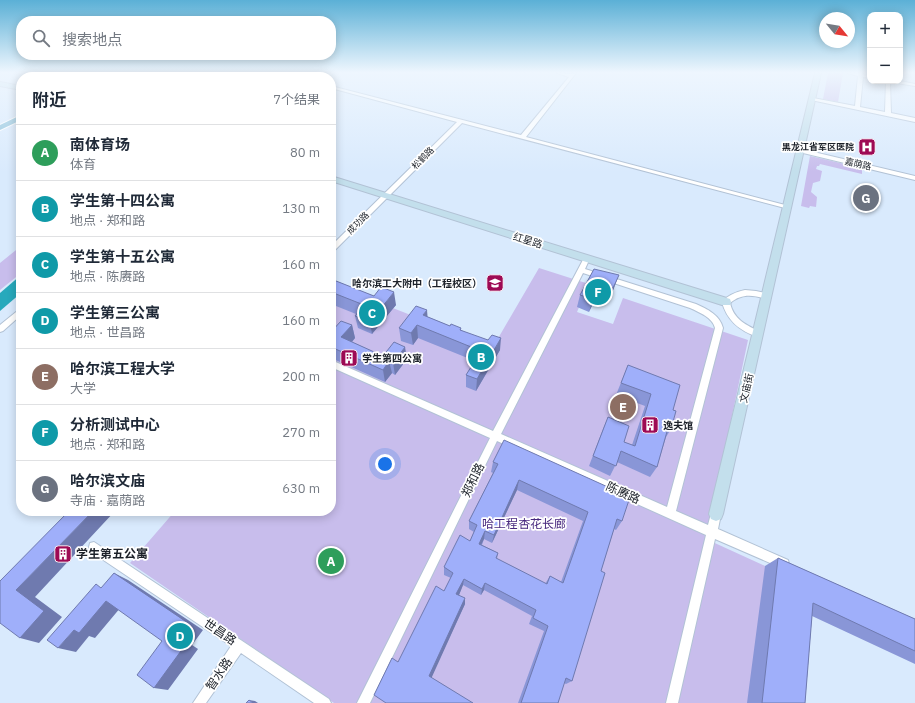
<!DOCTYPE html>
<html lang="zh">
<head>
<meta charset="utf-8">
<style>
	:root { --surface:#fff; --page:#f6f6f7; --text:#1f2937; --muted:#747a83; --line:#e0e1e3; --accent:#9e0a54 }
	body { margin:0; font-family:"IBM Plex Sans","Noto Sans SC",sans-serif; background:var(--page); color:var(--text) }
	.controls { position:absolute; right:12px; top:12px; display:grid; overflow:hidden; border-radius:8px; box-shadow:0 2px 10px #0003 }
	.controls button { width:36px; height:36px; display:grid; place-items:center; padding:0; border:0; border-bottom:1px solid var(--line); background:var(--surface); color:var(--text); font:20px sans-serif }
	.compass { position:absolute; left:819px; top:12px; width:36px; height:36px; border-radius:50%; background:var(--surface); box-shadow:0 2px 10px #0003; rotate:120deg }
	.you { position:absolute; left:385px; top:464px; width:14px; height:14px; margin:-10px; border:3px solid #fff; border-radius:50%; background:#1a73e8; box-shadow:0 0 0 6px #1a73e833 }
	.badge { display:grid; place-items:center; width:26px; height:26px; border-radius:50%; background:var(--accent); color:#fff; font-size:13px; font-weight:700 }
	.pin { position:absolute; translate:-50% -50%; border:2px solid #fff; box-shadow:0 1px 4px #0006 }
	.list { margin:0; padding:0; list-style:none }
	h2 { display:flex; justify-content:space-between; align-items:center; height:52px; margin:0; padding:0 16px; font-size:17px }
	h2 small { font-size:13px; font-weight:400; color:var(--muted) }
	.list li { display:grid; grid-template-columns:26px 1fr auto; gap:12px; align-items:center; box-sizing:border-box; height:56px; padding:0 16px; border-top:1px solid var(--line) }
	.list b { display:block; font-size:15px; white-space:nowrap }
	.list p { margin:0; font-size:13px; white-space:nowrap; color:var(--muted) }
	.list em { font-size:13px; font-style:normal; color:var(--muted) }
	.icon { flex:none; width:22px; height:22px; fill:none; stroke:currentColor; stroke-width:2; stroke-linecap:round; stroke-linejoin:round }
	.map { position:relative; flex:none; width:915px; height:703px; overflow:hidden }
	.search { position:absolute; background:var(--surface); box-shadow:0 2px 10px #0003; left:16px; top:16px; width:320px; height:44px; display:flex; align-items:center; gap:10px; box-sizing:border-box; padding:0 14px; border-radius:16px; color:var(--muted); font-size:15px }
	.panel { position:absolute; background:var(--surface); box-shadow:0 2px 10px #0003; left:16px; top:72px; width:320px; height:444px; border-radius:16px }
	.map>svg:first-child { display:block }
</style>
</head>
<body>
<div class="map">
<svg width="915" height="703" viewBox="0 0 915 703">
	<rect width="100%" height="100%" fill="#d9eafd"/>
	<path fill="#c8bdec" d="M828,73H843L838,102L823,99Z
		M810,156L862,168V174L820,164L819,166H817L816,169L822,171L820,181L813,183L811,192L817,197L816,207L810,206L809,208L801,206Z
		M21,246V273L0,290V263Z
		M539,268L589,284L577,312L613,324L623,298L748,340L706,539L776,571L760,703H334L130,563L175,511H331V284L493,347Z"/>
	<path fill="#27a9bc" d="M21,275V293L0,311V293Z"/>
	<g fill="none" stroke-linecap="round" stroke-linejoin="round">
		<defs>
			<path id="street" d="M328,73H334L328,77H322Z
				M557,73L571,74L576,73L526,137L789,206L790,207L789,208H785L462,123L333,252H331V246L457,122L331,88V86L521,135L569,77Z
				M848,73H863V74L870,76V78L863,77L860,107L885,112L886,81H900L915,84V86L890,82L891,113L915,118V122L811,100V99L813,98L855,106L858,76Z
				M801,149L915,176V180L799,152V150Z
				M585,256H587L590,258L585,269L696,304C707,309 720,315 723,328L676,511L708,525L712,510L716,509L720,510L721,514L718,529L788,560L789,564L788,568L784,569L715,539L678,703H666L706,535L497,441L370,703H357L490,438L331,367V360L493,431ZM583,273L690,308C699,312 713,318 715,328L667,507L501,434Z
				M745,290L756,291L770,294L771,296L767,299C753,295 742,293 730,303C734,320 746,325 761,332L762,334L761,336L758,337C740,331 727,321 722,302C728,295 736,292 745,290Z
				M21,308V315L3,331L0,332V325Z
				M94,542L329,699L331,703H314L241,653L206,703H193L231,646L90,551L89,547L90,543Z"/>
			<path id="secondary" d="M252,73H260L253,77H245Z
				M815,73H821L723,514L721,519L716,521L711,519L709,514Z
				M0,82L21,86V90L0,86Z
				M331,176L730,299L731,302L730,305H722L331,181Z"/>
			<path id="primary" d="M80,73H88L83,77H75Z
				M95,73H103L98,77H90Z
				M21,115V120L0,130V125Z"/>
		</defs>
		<use href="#street" stroke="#b2c2d5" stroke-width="2"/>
		<use href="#secondary" stroke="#b2c2d5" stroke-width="2"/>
		<use href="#primary" stroke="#fff" stroke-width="2"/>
		<use href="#street" fill="#fff" fill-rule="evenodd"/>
		<use href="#secondary" fill="#c3dfec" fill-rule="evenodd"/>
		<use href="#primary" fill="#87bfd9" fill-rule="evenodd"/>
	</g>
	<path fill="#8996d7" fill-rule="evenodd" d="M594,269L614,288L608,301L596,297L589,312L577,307L580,295Z
		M331,278V279L396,305L372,334L358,328L355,316L356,314L331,304Z
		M428,317L450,326L461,328V330L500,350L476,391L466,387V375L475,361L418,338L413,345L401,341L399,328Z
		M352,325L355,338L352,342L383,356L407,359L395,375L392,373L385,382L331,358V332Z
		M628,365L673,410L671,429L666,437L657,467L650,477L617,462L610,476L589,466L603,429L608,417L624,442L632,445L645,406L616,395Z
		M493,462L622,521L616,530L614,529L601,571L572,681L566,684L564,683L558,703H518L544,631L529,624L532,616L484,590L481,595L463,585L459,595L465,604L431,677L398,662L444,591L451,578L444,575V567L470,541L474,532L469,529V521L493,473L491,472ZM517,490L583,521L561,582L550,576L545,584L497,559L498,553L482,545L484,539L492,543Z
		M778,558L915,619V664L812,616L805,703H747L765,566Z"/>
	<path fill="#6f7aaf" d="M619,275L614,288L608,301L613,288Z
		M600,284L596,297L589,312L593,299Z
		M394,292L396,305L372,334L370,322Z
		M427,310L428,322L423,315Z
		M352,325L355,338L345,350L341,337Z
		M417,325L418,338L413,345L411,333Z
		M501,338L500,350L476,391L477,379Z
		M405,347L407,359L395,375L393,363Z
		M389,361L392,373L385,382L383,370Z
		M519,480L517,490L492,543L494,535Z
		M93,511H115L35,597L62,617L39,643L20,638L16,590Z
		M485,531L484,539L478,551L479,544Z
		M114,573L128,580L203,630L192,645L198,649L168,690L154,688L180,640Z
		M464,579L463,585L457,600L456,594Z
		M485,583L484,590L481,595L482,589Z
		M465,598V604L431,679L429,676Z
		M106,601L121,607L95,638L89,636L76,652L58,648L74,630Z
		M249,700L255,701L258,703H253Z"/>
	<path fill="#9faffa" stroke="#6f7aaf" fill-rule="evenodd" d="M594,269L619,275L613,288L600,284L593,299L580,295Z
		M331,279L374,296L381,287L394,292L370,322L355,316L364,305L331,292Z
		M416,306L427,310L423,315L450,326L451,324L461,328L460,330L488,340L492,335L501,338L477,379L466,375L481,351L417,325L411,333L399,328Z
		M341,321L352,325L341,337L383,356L394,342L405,347L393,363L389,361L383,370L331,347V340L332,339H331V332Z
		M628,365L680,385L673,410L676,411L671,429L668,428L657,467L621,451L616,466L593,456L608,417L629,426L624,442L635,446L651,394L621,383Z
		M504,440L630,497L622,521L617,519L601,571L605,573L572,681L566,678L558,703H521L548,626L533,618L536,610L485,583L482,589L464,579L456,594L465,598L429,676L473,703H386L374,695L392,658L398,662L436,586L444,591L453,573L444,567L460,535L470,541L477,525L469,521L498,464L493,462ZM519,480L588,512L563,583L550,576L547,584L496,558L498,553L479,544L485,531L494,535Z
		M69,511H93L16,590L44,611L20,638L0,623V581Z
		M778,558L915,619V651L813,603L805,703H762Z
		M114,573L191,625L180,640L186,644L154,688L137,675L162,641L106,601L79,633L74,630L58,648L47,640L96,584L101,588Z
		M249,700L253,703H246Z"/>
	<linearGradient id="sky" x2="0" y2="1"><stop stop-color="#5bb0d6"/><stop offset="0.42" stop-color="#eef6fe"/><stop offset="1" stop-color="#eef6fe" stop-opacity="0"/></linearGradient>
	<rect width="915" height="172" fill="url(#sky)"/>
	<defs>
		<symbol id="hospital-square" viewBox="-11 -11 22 22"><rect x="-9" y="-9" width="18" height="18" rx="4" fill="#9e0a54" stroke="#fff"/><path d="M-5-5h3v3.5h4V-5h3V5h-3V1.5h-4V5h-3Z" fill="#fff"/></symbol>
		<symbol id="school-square" viewBox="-11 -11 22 22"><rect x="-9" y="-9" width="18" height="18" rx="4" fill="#9e0a54" stroke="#fff"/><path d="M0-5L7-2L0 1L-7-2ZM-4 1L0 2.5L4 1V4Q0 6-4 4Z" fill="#fff"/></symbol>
		<symbol id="building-square" viewBox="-11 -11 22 22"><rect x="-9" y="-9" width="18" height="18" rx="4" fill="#9e0a54" stroke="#fff"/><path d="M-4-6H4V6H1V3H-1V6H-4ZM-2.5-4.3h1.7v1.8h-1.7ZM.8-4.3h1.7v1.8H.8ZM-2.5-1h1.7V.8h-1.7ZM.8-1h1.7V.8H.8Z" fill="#fff"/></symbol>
	</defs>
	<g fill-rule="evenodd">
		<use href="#hospital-square" x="857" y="137" width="20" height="20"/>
		<use href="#school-square" x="485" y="273" width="20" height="20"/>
		<use href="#building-square" x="339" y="348" width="20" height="20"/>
		<use href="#building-square" x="640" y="415" width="20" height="20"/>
		<use href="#building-square" x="53" y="544" width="20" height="20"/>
	</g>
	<g text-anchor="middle" stroke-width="3.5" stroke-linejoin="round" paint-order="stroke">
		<g font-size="9" font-weight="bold" fill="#1c2129" stroke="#fff" text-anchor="end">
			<text x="854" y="150">黑龙江省军区医院</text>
		</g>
		<g font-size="9" fill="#1c2129" stroke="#fff">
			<text transform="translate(423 158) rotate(-45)" y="3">松鹤路</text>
			<text transform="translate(858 164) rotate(13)" y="3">嘉荫路</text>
			<text transform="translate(358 223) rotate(-45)" y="3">成功路</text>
		</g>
		<g font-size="10" fill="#1c2129" stroke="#fff">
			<text transform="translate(528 240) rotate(17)" y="4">红星路</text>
			<text transform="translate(746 388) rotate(-77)" y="4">文庙街</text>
		</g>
		<g font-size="10" font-weight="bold" fill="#1c2129" stroke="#fff" text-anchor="start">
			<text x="482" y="287" text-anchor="end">哈尔滨工大附中（工程校区）</text>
			<text x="362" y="362">学生第四公寓</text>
			<text x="663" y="429">逸夫馆</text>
		</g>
		<g font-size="12" fill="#1c2129" stroke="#fff">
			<text transform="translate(473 480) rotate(-64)" y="4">郑和路</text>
			<text transform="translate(623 493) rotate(24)" y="4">陈赓路</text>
			<text transform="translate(220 632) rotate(34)" y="4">世昌路</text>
			<text transform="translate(219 674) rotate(-56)" y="4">智水路</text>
		</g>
		<g font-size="12" fill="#47287e" stroke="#fff">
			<text x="524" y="528">哈工程杏花长廊</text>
		</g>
		<g font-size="12" font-weight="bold" fill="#1c2129" stroke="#fff" text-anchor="start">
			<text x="76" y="558">学生第五公寓</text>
		</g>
	</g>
</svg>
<div class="controls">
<button>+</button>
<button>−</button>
</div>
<svg class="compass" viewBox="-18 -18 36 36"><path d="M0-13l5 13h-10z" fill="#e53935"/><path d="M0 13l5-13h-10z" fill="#747a83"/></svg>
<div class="you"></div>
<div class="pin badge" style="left:331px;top:561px;background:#2e9e5b">A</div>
<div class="pin badge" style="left:481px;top:357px;background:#0f9aa8">B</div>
<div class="pin badge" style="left:372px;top:313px;background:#0f9aa8">C</div>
<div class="pin badge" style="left:180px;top:636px;background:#0f9aa8">D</div>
<div class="pin badge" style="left:623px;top:407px;background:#8d6e63">E</div>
<div class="pin badge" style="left:598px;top:292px;background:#0f9aa8">F</div>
<div class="pin badge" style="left:866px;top:198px;background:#6b7280">G</div>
<div class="search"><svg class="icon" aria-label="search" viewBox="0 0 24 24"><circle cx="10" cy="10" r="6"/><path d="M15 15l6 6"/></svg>搜索地点</div>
<section class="panel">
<h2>附近<small>7个结果</small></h2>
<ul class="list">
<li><span class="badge" style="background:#2e9e5b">A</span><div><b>南体育场</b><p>体育</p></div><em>80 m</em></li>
<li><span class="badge" style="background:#0f9aa8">B</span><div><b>学生第十四公寓</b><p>地点 · 郑和路</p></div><em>130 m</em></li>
<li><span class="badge" style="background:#0f9aa8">C</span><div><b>学生第十五公寓</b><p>地点 · 陈赓路</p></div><em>160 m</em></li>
<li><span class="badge" style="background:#0f9aa8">D</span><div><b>学生第三公寓</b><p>地点 · 世昌路</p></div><em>160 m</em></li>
<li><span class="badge" style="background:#8d6e63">E</span><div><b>哈尔滨工程大学</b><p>大学</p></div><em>200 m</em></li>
<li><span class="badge" style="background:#0f9aa8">F</span><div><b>分析测试中心</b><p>地点 · 郑和路</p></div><em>270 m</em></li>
<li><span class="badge" style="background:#6b7280">G</span><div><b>哈尔滨文庙</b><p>寺庙 · 嘉荫路</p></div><em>630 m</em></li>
</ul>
</section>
</div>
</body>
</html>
